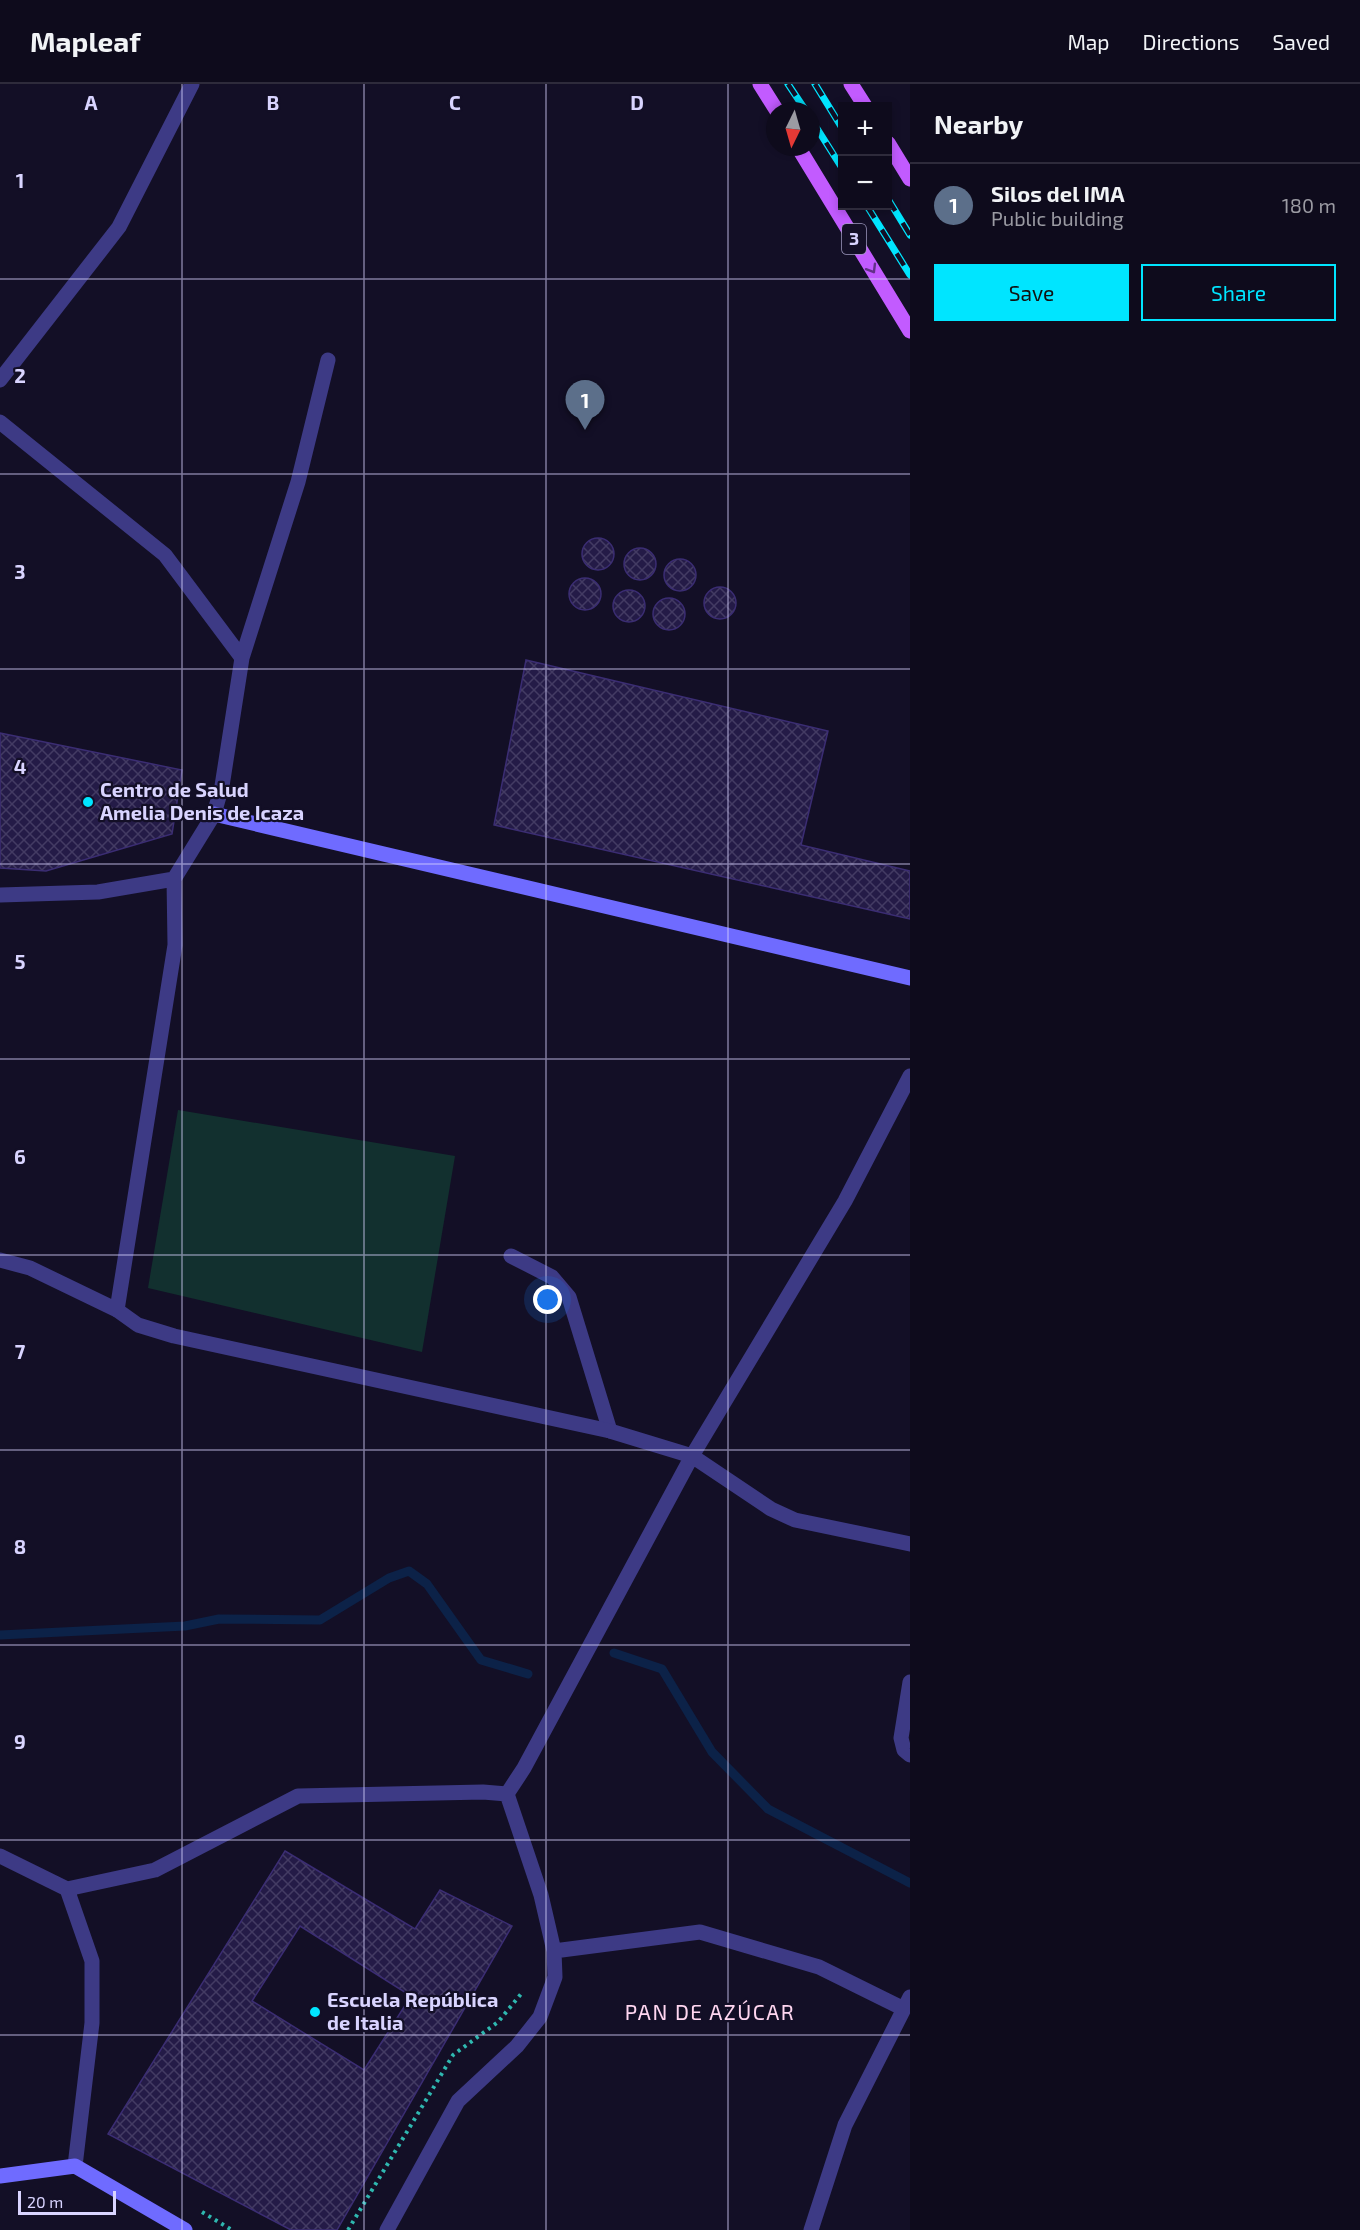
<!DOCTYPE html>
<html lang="en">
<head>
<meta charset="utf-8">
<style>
	:root { --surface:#0e0b1c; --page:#1c1929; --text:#f1f3f6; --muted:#9b9ba3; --line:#2e2b3b; --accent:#00e5ff }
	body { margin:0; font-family:"Exo 2",sans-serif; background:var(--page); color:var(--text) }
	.controls { position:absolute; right:18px; top:18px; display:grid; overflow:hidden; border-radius:0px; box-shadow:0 3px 9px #0003 }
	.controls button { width:54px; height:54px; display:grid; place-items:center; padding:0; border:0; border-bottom:2px solid var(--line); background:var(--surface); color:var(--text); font:30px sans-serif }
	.compass { position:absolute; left:766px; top:18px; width:54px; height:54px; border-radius:50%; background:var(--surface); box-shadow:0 3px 9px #0003; rotate:185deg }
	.scale { position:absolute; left:18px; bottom:15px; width:98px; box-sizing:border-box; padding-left:6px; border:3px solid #d9d4ff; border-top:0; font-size:16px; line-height:21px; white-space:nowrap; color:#d9d4ff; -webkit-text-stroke:4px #130f26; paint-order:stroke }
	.you { position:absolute; left:548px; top:1216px; width:21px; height:21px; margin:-15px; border:4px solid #fff; border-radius:50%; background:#1a73e8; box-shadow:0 0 0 9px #1a73e833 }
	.badge { display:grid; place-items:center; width:39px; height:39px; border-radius:50%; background:var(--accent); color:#fff; font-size:20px; font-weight:700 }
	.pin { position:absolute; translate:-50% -50px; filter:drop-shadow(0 2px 3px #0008) }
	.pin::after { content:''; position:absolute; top:32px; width:21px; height:18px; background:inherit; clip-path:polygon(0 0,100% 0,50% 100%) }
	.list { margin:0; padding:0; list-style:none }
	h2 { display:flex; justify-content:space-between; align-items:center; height:78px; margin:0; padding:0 24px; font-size:26px }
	h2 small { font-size:20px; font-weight:400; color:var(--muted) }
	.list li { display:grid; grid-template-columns:39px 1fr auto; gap:18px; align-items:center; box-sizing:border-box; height:84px; padding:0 24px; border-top:2px solid var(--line) }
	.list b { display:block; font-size:22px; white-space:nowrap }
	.list p { margin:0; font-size:20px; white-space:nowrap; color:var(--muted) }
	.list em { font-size:20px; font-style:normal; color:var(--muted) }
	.actions { display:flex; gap:12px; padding:18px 24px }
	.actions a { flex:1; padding:14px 0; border:2px solid var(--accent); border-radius:0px; text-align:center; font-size:21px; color:var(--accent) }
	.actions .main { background:var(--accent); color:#111 }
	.map { position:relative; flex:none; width:910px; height:2146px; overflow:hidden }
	header { display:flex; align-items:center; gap:36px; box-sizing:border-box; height:84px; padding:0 30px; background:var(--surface); border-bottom:2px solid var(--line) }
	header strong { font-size:28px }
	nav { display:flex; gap:33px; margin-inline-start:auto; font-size:21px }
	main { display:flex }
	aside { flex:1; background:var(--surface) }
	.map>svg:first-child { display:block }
</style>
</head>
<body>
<header>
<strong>Mapleaf</strong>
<nav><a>Map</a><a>Directions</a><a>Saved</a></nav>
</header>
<main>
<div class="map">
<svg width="910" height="2146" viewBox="0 0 910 2146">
	<defs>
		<pattern id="building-cross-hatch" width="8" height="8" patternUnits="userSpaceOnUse" patternTransform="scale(1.5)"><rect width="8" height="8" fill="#241b47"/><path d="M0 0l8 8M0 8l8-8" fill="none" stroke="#433b63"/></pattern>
	</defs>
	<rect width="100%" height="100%" fill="#130f26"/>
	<path fill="#12302f" d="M178,1026L455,1072L422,1268L148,1204Z"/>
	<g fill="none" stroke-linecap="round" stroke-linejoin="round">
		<path stroke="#0c2248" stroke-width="9" d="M0,1551L185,1542L219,1535L320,1536L389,1494L409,1487L427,1500L481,1576L528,1590
			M614,1569L662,1585L712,1668L768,1725L910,1799"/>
	</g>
	<path fill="url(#building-cross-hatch)" stroke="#3b2d73" stroke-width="1.5" fill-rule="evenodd" d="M582 470a16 16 0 1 1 32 0a16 16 0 1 1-32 0Z
		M624 480a16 16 0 1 1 32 0a16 16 0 1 1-32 0Z
		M664 491a16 16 0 1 1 32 0a16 16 0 1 1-32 0Z
		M569 510a16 16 0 1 1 32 0a16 16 0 1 1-32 0Z
		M704 519a16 16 0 1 1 32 0a16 16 0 1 1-32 0Z
		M613 522a16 16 0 1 1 32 0a16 16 0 1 1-32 0Z
		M653 530a16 16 0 1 1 32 0a16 16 0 1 1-32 0Z
		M526,576L828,647L801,761L910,787V835L494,741Z
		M0,649L182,686L172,750L46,787L0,784Z
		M285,1767L415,1845L440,1806L512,1842L337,2146H291L108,2050ZM300,1842L411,1912L364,1986L252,1917Z"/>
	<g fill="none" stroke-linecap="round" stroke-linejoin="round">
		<path stroke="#2fb8b0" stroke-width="4" stroke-dasharray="3 4.5" stroke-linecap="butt" d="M202,2128L232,2146
			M348,2146L453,1971L498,1938L521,1910"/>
		<path stroke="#3d3a85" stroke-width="15" d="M511,1172L552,1193L569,1213L610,1347"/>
		<path stroke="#3d3a85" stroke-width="15" d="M0,296L119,143L192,0
			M0,338L165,471L242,574
			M0,811L98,808L174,795
			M0,1176L30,1184L117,1226L138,1241L174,1252L610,1347L692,1372L771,1425L795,1436L910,1460
			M117,1226L175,861L174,795L214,730L222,702L242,574L298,398L328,276
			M910,1598L901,1654L904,1666L910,1671
			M507,1710L524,1684L692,1372L845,1117L910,992
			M0,1772L67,1805L155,1786L298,1712L483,1708L507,1710
			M67,1805L92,1877V1939L75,2082
			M554,1867L700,1848L819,1883L904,1925
			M387,2146L458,2017L517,1962L540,1933L555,1893L554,1867L541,1811L507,1710
			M811,2146L845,2041L910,1913"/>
		<path stroke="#6f6bff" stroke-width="15" d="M214,730L910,894
			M0,2092L75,2082L185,2146"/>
		<path stroke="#c25bff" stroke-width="15" d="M760,0L777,27
			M851,0L865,22
			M888,59L910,95
			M798,63L910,247"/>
		<defs>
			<path id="rail" d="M788,0L806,27
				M815,0L842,44
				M811,35L842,84
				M888,115L910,151
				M867,122L910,191"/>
		</defs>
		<use href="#rail" stroke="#00e5ff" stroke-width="7"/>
		<use href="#rail" stroke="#130f26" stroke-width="4.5" stroke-dasharray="14" stroke-linecap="butt"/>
	</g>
	<defs><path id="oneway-chevron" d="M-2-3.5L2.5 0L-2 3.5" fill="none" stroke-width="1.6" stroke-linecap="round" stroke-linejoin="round" transform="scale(1.5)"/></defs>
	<use stroke="#623188" href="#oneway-chevron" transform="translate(872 185) rotate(59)"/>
	<path fill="none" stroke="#d9d4ff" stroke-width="1.5" stroke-opacity="0.55" d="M182,0V2146M364,0V2146M546,0V2146M728,0V2146M0,195H910M0,390H910M0,585H910M0,780H910M0,975H910M0,1171H910M0,1366H910M0,1561H910M0,1756H910M0,1951H910"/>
	<g fill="#00e5ff" stroke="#130f26" stroke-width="2">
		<circle cx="88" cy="718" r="6"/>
		<circle cx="315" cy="1928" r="6"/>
	</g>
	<g text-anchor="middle" stroke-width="4.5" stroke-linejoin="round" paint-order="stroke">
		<rect fill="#130f26" stroke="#9e99be" stroke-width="1.5" x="842" y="140" width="24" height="30" rx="4.5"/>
		<g font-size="18" font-weight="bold" fill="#d9d4ff">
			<text x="854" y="161">3</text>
		</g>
		<g font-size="20" font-weight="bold" fill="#d9d4ff" stroke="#130f26" text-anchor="start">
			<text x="100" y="713">Centro de Salud<tspan x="100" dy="23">Amelia Denis de Icaza</tspan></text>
			<text x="327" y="1923">Escuela República<tspan x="327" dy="23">de Italia</tspan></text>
		</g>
		<g font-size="21" letter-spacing="1.5" fill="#ffd6f0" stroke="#130f26">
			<text x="710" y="1936">PAN DE AZÚCAR</text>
		</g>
	</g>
	<g font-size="20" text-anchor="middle" font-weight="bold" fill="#d9d4ff" stroke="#130f26" stroke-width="4.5" stroke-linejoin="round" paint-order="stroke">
		<text x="91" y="26">A</text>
		<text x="273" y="26">B</text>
		<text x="455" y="26">C</text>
		<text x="637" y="26">D</text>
		<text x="20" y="104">1</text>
		<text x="20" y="299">2</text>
		<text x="20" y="495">3</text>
		<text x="20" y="690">4</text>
		<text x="20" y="885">5</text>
		<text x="20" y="1080">6</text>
		<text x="20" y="1275">7</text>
		<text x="20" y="1470">8</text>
		<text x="20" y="1665">9</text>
	</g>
</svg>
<div class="controls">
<button>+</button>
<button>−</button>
</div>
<svg class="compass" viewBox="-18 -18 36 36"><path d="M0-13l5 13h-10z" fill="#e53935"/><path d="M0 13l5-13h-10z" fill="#9b9ba3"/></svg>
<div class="scale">20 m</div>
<div class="you"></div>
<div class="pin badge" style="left:585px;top:346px;background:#5c6f8a">1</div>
</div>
<aside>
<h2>Nearby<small></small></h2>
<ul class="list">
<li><span class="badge" style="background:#5c6f8a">1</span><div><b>Silos del IMA</b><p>Public building</p></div><em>180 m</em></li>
</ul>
<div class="actions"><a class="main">Save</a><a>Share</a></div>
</aside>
</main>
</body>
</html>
